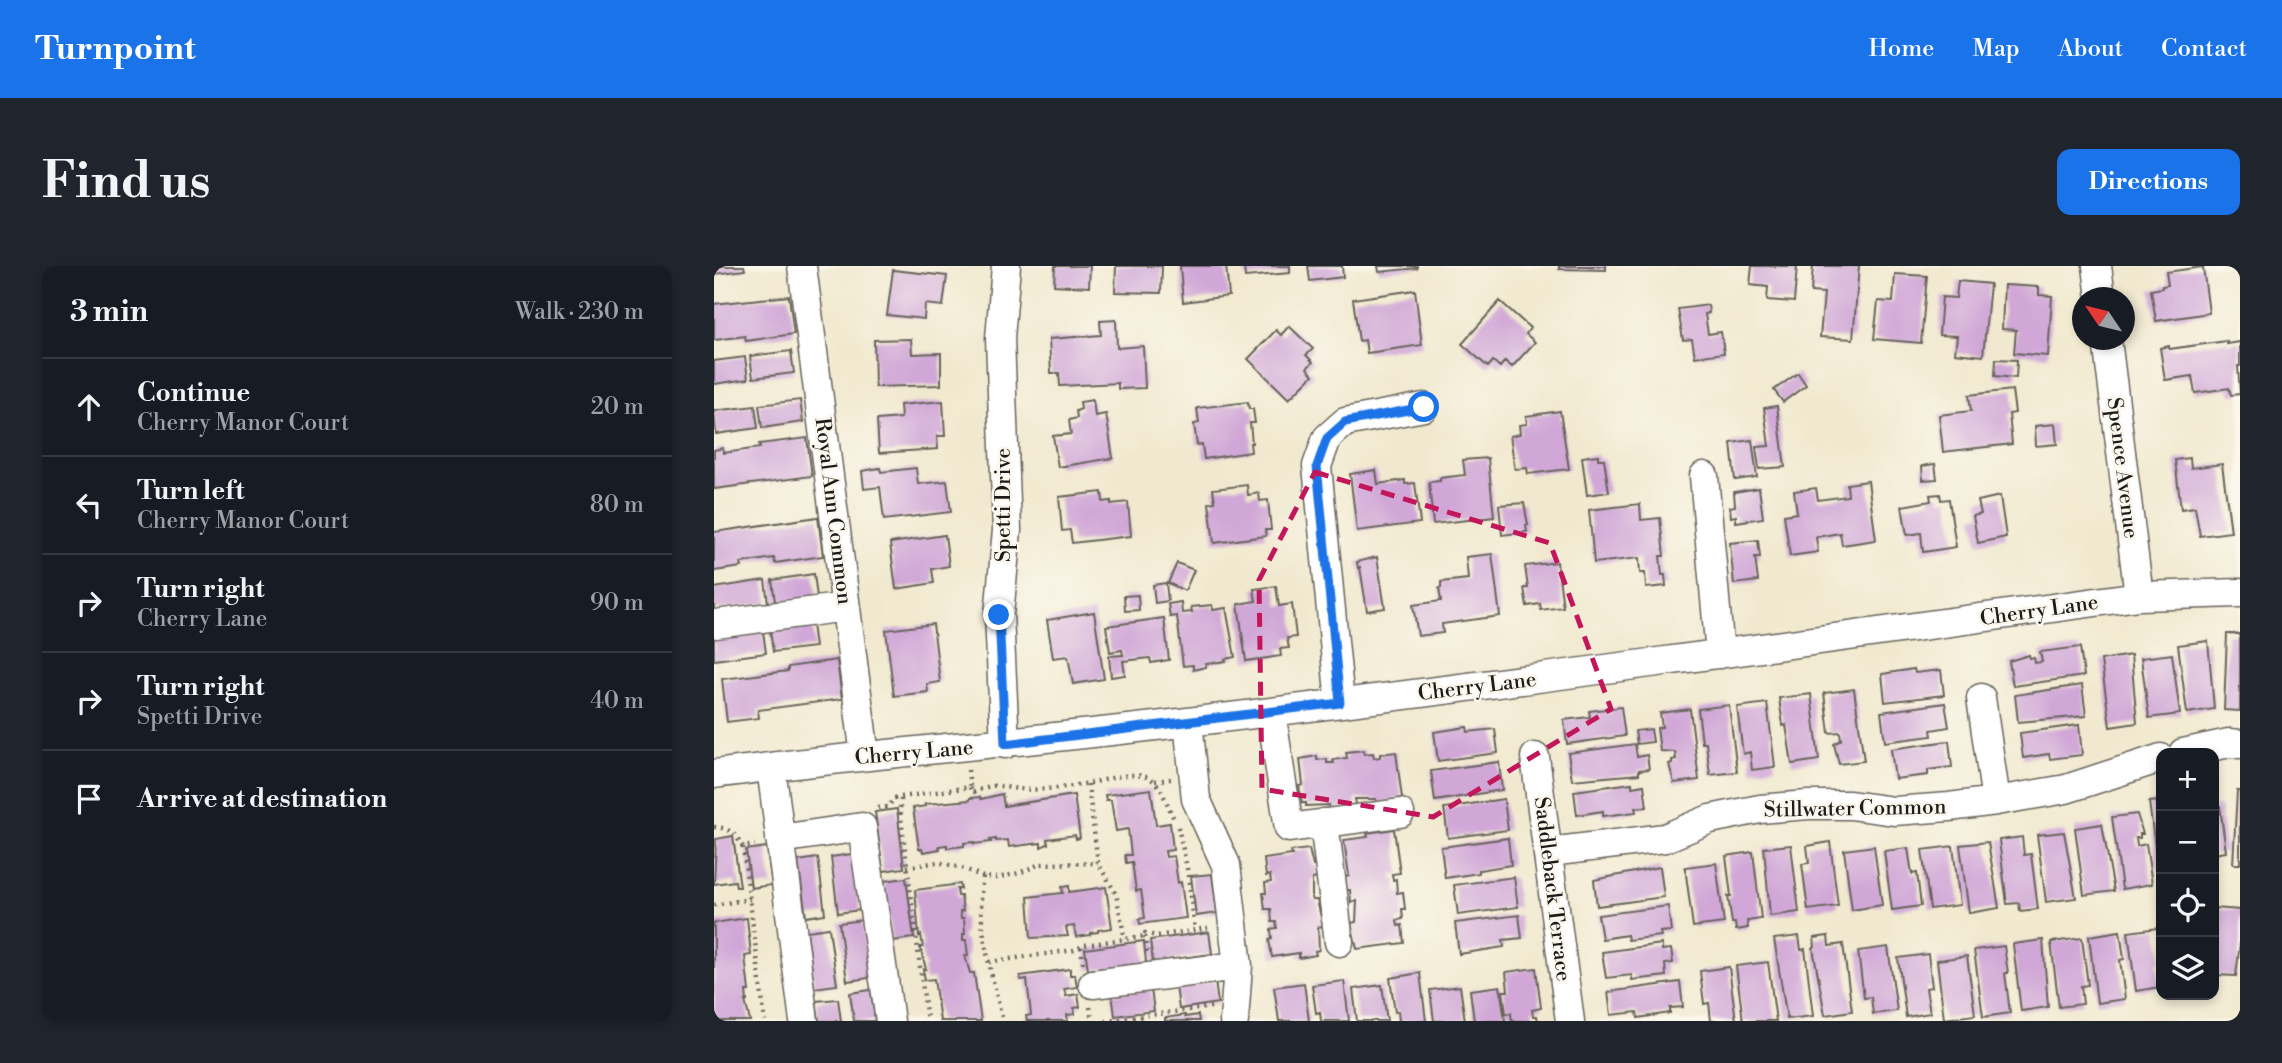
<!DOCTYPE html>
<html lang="en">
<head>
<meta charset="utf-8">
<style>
	:root { --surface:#171b24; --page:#20242c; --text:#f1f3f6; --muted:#9ea1a6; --line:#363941; --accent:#1a73e8 }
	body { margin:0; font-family:"Libre Bodoni",serif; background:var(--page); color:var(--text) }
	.controls { position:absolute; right:21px; bottom:21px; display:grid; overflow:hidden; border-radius:14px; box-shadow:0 4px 10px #0003 }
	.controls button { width:63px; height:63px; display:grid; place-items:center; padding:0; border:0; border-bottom:2px solid var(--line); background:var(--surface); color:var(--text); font:35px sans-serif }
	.compass { position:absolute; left:1358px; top:21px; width:63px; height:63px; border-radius:50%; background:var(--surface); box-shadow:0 4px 10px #0003; rotate:305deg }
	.stop { position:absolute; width:21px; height:21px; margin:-16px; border:5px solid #1a73e8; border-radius:50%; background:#fff }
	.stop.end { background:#1a73e8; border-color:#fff; box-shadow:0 2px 7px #0008 }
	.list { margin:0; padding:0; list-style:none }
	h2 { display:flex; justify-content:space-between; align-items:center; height:91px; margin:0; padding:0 28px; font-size:30px }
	h2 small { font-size:23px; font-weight:400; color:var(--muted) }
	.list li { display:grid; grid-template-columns:46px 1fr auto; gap:21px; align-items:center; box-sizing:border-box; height:98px; padding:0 28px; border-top:2px solid var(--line) }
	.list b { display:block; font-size:26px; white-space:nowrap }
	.list p { margin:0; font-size:23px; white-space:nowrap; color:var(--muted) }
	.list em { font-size:23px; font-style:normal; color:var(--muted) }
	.icon { flex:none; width:38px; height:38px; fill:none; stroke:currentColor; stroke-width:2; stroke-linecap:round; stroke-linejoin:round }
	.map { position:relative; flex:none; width:1526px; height:755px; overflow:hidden; border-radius:14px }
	header { display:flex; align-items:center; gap:42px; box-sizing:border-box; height:98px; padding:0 35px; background:var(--accent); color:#fff }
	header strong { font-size:33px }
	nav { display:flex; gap:38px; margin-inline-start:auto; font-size:24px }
	.intro { display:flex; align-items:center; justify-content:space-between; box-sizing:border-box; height:168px; padding:0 42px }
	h1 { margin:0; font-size:49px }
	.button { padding:18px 32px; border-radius:14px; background:var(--accent); color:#fff; font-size:24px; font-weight:700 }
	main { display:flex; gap:42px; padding:0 42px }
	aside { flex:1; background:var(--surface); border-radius:14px; box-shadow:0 4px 10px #0003 }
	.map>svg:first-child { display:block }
</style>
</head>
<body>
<header>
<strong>Turnpoint</strong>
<nav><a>Home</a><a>Map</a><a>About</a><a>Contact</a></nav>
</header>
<div class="intro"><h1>Find us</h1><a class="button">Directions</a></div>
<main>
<aside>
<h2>3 min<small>Walk · 230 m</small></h2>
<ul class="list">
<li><svg class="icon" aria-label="ahead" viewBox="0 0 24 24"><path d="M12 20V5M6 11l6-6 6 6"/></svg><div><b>Continue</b><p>Cherry Manor Court</p></div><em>20 m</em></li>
<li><svg class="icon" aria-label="left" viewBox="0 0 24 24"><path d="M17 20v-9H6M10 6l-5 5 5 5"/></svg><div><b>Turn left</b><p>Cherry Manor Court</p></div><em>80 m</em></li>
<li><svg class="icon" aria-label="right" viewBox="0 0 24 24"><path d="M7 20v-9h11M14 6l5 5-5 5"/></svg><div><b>Turn right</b><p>Cherry Lane</p></div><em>90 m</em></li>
<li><svg class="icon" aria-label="right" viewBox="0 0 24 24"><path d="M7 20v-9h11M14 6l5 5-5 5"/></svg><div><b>Turn right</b><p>Spetti Drive</p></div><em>40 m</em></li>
<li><svg class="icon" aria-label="arrive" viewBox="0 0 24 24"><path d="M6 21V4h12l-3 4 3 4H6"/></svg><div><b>Arrive at destination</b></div></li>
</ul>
</aside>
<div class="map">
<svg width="1526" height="755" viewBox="0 0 1526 755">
	<rect width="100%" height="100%" fill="#fbf7ec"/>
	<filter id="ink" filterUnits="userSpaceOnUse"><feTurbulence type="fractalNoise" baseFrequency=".0143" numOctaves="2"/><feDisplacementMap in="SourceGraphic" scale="14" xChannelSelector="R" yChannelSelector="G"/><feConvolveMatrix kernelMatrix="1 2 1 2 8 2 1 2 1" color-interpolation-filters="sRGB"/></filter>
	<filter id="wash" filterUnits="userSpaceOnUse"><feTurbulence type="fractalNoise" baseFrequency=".00686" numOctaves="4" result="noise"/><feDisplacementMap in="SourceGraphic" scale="28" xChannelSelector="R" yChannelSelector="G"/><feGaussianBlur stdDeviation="1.57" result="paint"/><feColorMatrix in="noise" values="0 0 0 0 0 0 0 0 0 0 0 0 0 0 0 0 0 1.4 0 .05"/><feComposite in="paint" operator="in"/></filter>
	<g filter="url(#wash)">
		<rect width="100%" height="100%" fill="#f1e9cf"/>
		<g id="blocks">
			<path fill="#d0a7d7" d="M0,0H30L31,4L0,8Z
				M341,0H376L375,21L340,19Z
				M402,0H448L447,27L401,26Z
				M466,0H512L515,30L469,36Z
				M530,0H576V7L531,11Z
				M594,0H628L629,11L596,15Z
				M664,0H703V2L665,6Z
				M845,0H892V4L845,3Z
				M1038,0H1083L1080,36L1053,34L1054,21L1036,19Z
				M1099,0H1145L1139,73L1106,71L1110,27L1097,26Z
				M1489,1L1495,47L1442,55L1437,24L1448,22V20L1454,19L1452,6Z
				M179,4L233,10L229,40L211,38L210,53L173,49Z
				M1181,8L1213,10L1207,77L1160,73L1164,35L1179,36Z
				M1244,15L1276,18L1269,90L1241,87L1243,70L1225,69L1228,31L1242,32Z
				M1290,19L1325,21V29L1338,30L1334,90L1300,87L1302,64L1288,63Z
				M701,24L708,79L653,87L651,74L645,75L639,33Z
				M75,30L80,68L32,75L31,70L0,74V38Z
				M786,35L816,62L812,68L821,76L798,101L791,95L786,101L779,95L774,101L748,78Z
				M994,39L995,47L991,48L994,68L1007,66L1010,87L981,91L978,73L969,74L964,43Z
				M402,54L403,82L429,80L431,122L404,123V117L346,120L345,107H337L335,73L387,69L386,55Z
				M575,60L599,83L592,89L599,96L593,102L599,109L575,133L534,93L562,64L567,69Z
				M197,73L198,88L227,87V119L161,121L160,74Z
				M1513,75V78L1526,76V100H1524L1526,128L1517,129L1515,122L1481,127L1478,110L1451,114L1446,82L1455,80V83Z
				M77,85L80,107L39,112L36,90Z
				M31,91L34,113L0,118V95Z
				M1282,93L1303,94L1302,112L1281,110Z
				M1084,107L1092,119L1069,136L1060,124Z
				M1298,124L1301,147L1295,148L1298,178L1229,186L1225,149L1257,145L1255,129Z
				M86,134L89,156L48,162L45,139Z
				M379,134L381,150L392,148L399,192L344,201L339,170L357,168L355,154L363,152L362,145L367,143L366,136Z
				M229,135L231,170H223L224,183L165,187L163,154L187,152L186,139Z
				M534,136L535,143H539L541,157H536L538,177H536L537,186L490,193L488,178L483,179L480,158L485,157L483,142Z
				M41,140L44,162L2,168L0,145Z
				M1063,140L1071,201L1045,203L1042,181L1055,180L1050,142Z
				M846,145L855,203L814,208L813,202L801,203L796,170L806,168L805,159L813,158L812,150Z
				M1341,158L1343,178L1322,180L1321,160Z
				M93,172L98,210L0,223V184L9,182L10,187L46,182L45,178Z
				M1038,174L1043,211L1021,214L1017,177Z
				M884,189V193H890L895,226L873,229L868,191Z
				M774,192L780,251L719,258L715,216L726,215V212L751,209L749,194Z
				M1476,192L1477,202L1508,198L1517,266L1486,270L1481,241L1467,243L1461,194Z
				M1221,198L1223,213L1209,214L1208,200Z
				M166,202L167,206L202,202L204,218L233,215L237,246L170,254L166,221L150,223L148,205Z
				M662,204L664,218L691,214V218L701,217L706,257L643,265L636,208Z
				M1154,215L1162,274L1128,279L1126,267L1102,271L1104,286L1076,290L1070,249L1083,247L1080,225L1102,222L1104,234L1134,230L1133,218Z
				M533,219L534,229L545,227L546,235L554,234L557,264H551L552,270L500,277L495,237L501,236L499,223Z
				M1045,222L1049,252L1022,256V250L1017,251L1016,241L1021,240L1020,226Z
				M388,226L389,236L397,235V238L414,236L417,270L358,277L356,264L348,265L345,231Z
				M1226,228L1227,234L1235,233L1242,281L1209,286L1207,267L1193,269L1188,240L1217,235L1216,229Z
				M1286,230L1292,271L1264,277L1259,250L1267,248L1264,235Z
				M810,237L814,259H812L813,266L788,269L785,239Z
				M926,238L927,254L946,252L950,290H946L948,309H951L952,320L932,322L931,307H926L925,292L880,297L875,244Z
				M104,251L109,290L61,297L60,292L27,297L28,301L0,305V266Z
				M231,269L235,300L218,303L220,317L182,323L176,277Z
				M1044,274L1046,291H1041L1044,315L1020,318L1016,277Z
				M778,288L786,350L728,358L729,367L704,370L699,339L727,335L725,322H727V316L754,313L752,291Z
				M663,291L671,342L653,345L646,301L644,302L643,296Z
				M843,296L849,341L827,344L826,338L813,340L810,322H814L811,300Z
				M463,297L480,304L471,325L454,317Z
				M100,308L103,331L61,336L58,314Z
				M51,314L54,337L0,344V322Z
				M452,317L454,335L441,337L439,319Z
				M562,320L565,340L578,338L582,371L573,372L575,382L566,383L567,390L532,395L524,338L542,335L540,323Z
				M424,329L425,344L411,345L410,330Z
				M467,336L468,347L478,346L477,341L498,339L499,344L512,342L521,391L511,393L512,395L492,398V401L479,404V399L469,400L463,350L456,351L454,338Z
				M380,346L390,413L359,418L354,390L339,392L333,354Z
				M450,352L455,394L437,397L436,392L409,395L411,409L397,411L395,390L409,389L408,384L396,386L392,360Z
				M98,358L101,381L59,386L56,364Z
				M219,358L226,416L213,418L214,426L180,430L172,364Z
				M49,365L52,387L0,394V371Z
				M1513,368H1526V445L1510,444Z
				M1494,375L1500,443L1473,447L1464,379Z
				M1366,381L1370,410L1299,420L1295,395L1315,389L1316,392H1320L1321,397L1328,396L1326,386Z
				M1458,388L1466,448L1435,452L1427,392Z
				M1417,389L1423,457L1396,461L1387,394Z
				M123,394L128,433L44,444L45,452L13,456L8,413L74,405V401Z
				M1200,403L1201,407L1227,404L1230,429L1171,436L1168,408Z
				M1368,419L1372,450L1304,456L1301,429Z
				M1140,423L1150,495L1125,498L1120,478L1127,474L1126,466L1115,467L1110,427Z
				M1097,428L1105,494L1078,498L1072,459L1069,460L1065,432Z
				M1053,437L1061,501L1038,504L1036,486L1029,488L1023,441Z
				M1231,437L1235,461L1217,464L1218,470L1171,476L1167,446Z
				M1015,439L1023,506L996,509L992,477H988L984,443Z
				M907,441L911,470L853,478L850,454L876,451L875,445Z
				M976,443L985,514L960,517L955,498L958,497V494L962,493L961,486L946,485L943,462L948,461L946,447Z
				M1365,459L1368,489L1336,493L1335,488L1309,492L1306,467Z
				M753,461L754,466L781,463L784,487L724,495L720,466Z
				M937,463L939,476L923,478L921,465Z
				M1235,475L1238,501L1214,504V509L1181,513L1177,483Z
				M921,478L923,491L933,489L935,503L925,504V508L858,514L854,487Z
				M650,484V488L659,487L660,492L666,491V488L682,486L688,532L663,538L662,533H641L642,538L616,544L615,539L592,540V537H588L585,520L589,519L586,493L603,490V494L613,493V497H620L619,494L633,492L632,486Z
				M785,496L788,524L721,535L717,505Z
				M918,517V521L930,519L933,541L921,542L922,546L889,550V545L863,549L860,525Z
				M437,523L442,559L456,557L459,584L451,585L452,591L460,590L464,617L467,616L472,652L426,658L425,653L431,652L427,624L422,625L418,596L412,597L411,589H417L414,563L402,565L397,534H392L391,529Z
				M1523,525H1526V598H1519Z
				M288,528L290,540L360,529L366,572L362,573L361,569L333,573L334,578L327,581V577L295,581L294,574L282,575V573L276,574L277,576L260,578V576L250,577V580L233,582V579L225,580L226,583L209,586L208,583H205L199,542L212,540L211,538L256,534V532L266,531L267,533Z
				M790,533L794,564L734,572L730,542Z
				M1447,535V603L1444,604L1435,536Z
				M1500,540H1506L1512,586L1500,588Z
				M183,543L190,602L169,605L161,546Z
				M1423,548L1429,568H1426V572H1422L1423,580L1432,578L1438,618L1408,623L1398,551Z
				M1388,558L1400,625L1370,629L1361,562Z
				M680,563L686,607L678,608L679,614L682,613L683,627L689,626L691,643H688L689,653L683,654L684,660L688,659L690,677L643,683L637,657L642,656L643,635L637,636L636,624H632L631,611L635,610L630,574L654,571L653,567Z
				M1350,566L1362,632L1332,636L1323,569Z
				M19,570L26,621H22L21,615L0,618L2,573Z
				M1308,571L1310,589L1317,588L1324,643L1306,645L1305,637L1293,638L1285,574Z
				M794,572L797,599L765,604V607L731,612L727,581Z
				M1116,576L1124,640L1094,644L1088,598L1095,597L1093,580Z
				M1274,576L1285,642L1255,647L1246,579Z
				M1077,579L1085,646L1056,650L1050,582Z
				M1160,580L1168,639L1138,644L1130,584Z
				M1239,580L1246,639L1216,643L1208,584Z
				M53,581L58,619L37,622L32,584Z
				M1194,582L1198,608L1203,607L1207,640L1178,644L1170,585Z
				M595,583L599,600L602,599L603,612L598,613V634H603L609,660L604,661L605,684L601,685L602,689L585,692V687L558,691L555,674L558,673L557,663L563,662L562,656H558L557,643H551L549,627H552L551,617L557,616L556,609L552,610L550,593L578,589L577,585Z
				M1039,586L1047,653L1033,655L1034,662L1022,664L1021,657H1018L1014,630H1017L1012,590Z
				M138,588L146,644L124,647L117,591Z
				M104,592L111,648L92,651L84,595Z
				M1002,597L1010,657L979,661L971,601Z
				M946,601L950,631L883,640L880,614Z
				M498,608L503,647L482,650L477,610Z
				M800,611L804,641L744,649L740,619Z
				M192,612L200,672L178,675L170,615Z
				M246,618L247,623H243L244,630H247L249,645H246L247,652H250L251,668H249V674H252L254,690H251L256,707H260L267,755H226L220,713L211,714L209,703H212L206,681H209L207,669L205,670L201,624Z
				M355,620V626L392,621L398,662L384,664V666L376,667V669L362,671L360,660L352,661L354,670L317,672L314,631L349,627L348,621Z
				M954,640L957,665L946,666L947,670L914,674L913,669L888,673L884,649Z
				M1500,642L1526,644V677L1522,710L1500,709Z
				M805,649L808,672L789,674L790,681L745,688L741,657Z
				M33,652L37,689L31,690L35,725H32L33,735H31L36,755H0V657Z
				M148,654L155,712L133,715L125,657Z
				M115,662L123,719L100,722L93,665Z
				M1444,662L1447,684V695L1443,696L1446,721L1422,725L1414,666Z
				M1406,665L1410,693L1406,694L1411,733L1383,737L1375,670Z
				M495,666L498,688L439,696L436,674Z
				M1085,670L1087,684L1091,683L1099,750L1073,753L1060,673Z
				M1114,670L1115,680L1129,678L1138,745L1111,749L1099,682L1101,681L1100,672Z
				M1368,672L1374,719L1367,720L1369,738L1345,741L1337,676Z
				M1329,674L1334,741L1307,745L1299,678Z
				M430,675L432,697L374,704L371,683Z
				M948,678V684L957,683L959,697L951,698L952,710L918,714V709L892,712L888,686Z
				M1290,680L1294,707H1291L1296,747L1269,751L1260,684Z
				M1174,681L1183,745L1159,748L1157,731L1150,732L1144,685Z
				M1214,688L1218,721L1212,722L1216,747L1192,751L1184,692Z
				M1253,690L1261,749L1230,753L1223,694Z
				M1054,696L1062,755H1029L1022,700Z
				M1015,701L1022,755H997L995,737L990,738L986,705Z
				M822,702L827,742L818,744L819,750H823L824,755H798L797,747L792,748L789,725H794L792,706Z
				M356,703V709H361L363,721L350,723L352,730L364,728L366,741L360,742L361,748L353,749L354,755H313L312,750L317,749L313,713L307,714L306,710Z
				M706,707L712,755H685L684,745L681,746L676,712Z
				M501,715L504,737L465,743L462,720Z
				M630,715L635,755H607L606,746L602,747L598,719Z
				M966,716L969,741L956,742V747L924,752L923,746L897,749L894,726Z
				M590,717L595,755H565L560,721Z
				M668,719L673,755H643L639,723Z
				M746,720L751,755H720L716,724Z
				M786,720L791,755H760L756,724Z
				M437,723L440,745L401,750L398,728Z
				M157,724L161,755H140L136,727Z
				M124,733L127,755H105L102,735Z
				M471,749V751L484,749L485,755H451V752Z"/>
		</g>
	</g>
	<g filter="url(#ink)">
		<use href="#blocks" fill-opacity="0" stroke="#67645b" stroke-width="2"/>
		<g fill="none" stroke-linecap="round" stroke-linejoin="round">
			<defs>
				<path id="minor" d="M88,0L151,490
					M1383,0L1387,32
					M1393,74L1425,330
					M990,210L1006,388
					M2,358L132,341
					M1267,432L1282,535
					M626,437L603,200L613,172L631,156L710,141
					M557,446L575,562L686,547
					M474,456L482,533L512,599L524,700L520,755
					M291,478L285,349L293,264L286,72L292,0
					M1469,487L1515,477L1526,478
					M821,491L856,755
					M57,501L90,755
					M0,508C157,487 316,476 474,456C791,418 1108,374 1425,330L1526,327
					M610,557L625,676
					M66,573L148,561L176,755
					M835,586L951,572L996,553L1046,543L1094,539H1136L1180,545L1235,541L1282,535L1352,523L1447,492
					M379,718L524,700"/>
			</defs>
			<use href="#minor" stroke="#67645b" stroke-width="31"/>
			<path stroke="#67645b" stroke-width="4.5" stroke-dasharray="2 5" stroke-linecap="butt" d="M254,504L256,521
				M441,515L457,513
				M374,518L384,597L402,628L411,673
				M187,533L186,544L213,755
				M164,542L174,541L180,532L256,521L258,527C283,516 279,520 305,523C327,525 354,521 376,517C394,514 417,504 435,512C447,517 454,541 460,553
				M0,561C16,562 21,567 29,581L41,579
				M464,561L473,602L481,664
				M29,581L51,755
				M193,601L224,596L251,603L269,611L283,612L305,607L326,598L384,597
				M269,611C261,652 279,714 289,755
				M0,639L36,633
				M431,670L433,687
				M367,681L369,698
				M275,696L360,684L371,679L431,670V667L442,670L494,662
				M376,741L378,755
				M391,755L498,741"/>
			<use href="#minor" stroke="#fff" stroke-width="28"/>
		</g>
	</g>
	<g fill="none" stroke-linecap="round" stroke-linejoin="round" filter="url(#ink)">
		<path stroke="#1a73e8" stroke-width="9" d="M285,349L291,478L626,437L603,200L613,172L631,156L710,141"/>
	</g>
	<path fill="none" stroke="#c2185b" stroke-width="5" stroke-dasharray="14 9" stroke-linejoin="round" d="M601,206L836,277L897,443L719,551L548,523L545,314Z"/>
	<g text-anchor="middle" stroke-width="5" stroke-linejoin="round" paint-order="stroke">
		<g font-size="21" fill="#1c1c1c" stroke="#fbf7ec">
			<text transform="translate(1409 202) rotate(83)" y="7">Spence Avenue</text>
			<text transform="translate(289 239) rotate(-90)" y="7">Spetti Drive</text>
			<text transform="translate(120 245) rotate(83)" y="7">Royal Ann Common</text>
			<text transform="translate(1325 344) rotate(-8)" y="7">Cherry Lane</text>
			<text transform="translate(763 420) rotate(-7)" y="7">Cherry Lane</text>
			<text transform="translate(200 486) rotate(-5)" y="7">Cherry Lane</text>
			<text transform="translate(1141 542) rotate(-1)" y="7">Stillwater Common</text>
			<text transform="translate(839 623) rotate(83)" y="7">Saddleback Terrace</text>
		</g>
	</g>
</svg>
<div class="controls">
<button>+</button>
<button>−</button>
<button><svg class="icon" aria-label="locate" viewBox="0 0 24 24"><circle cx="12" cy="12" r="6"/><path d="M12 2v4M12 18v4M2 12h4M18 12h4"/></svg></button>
<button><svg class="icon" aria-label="layers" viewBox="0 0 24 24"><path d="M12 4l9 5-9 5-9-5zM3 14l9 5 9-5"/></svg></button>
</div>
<svg class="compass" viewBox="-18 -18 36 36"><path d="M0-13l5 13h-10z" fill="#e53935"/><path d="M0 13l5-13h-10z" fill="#9ea1a6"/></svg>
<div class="stop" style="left:710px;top:141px"></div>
<div class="stop end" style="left:285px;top:349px"></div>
</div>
</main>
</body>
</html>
